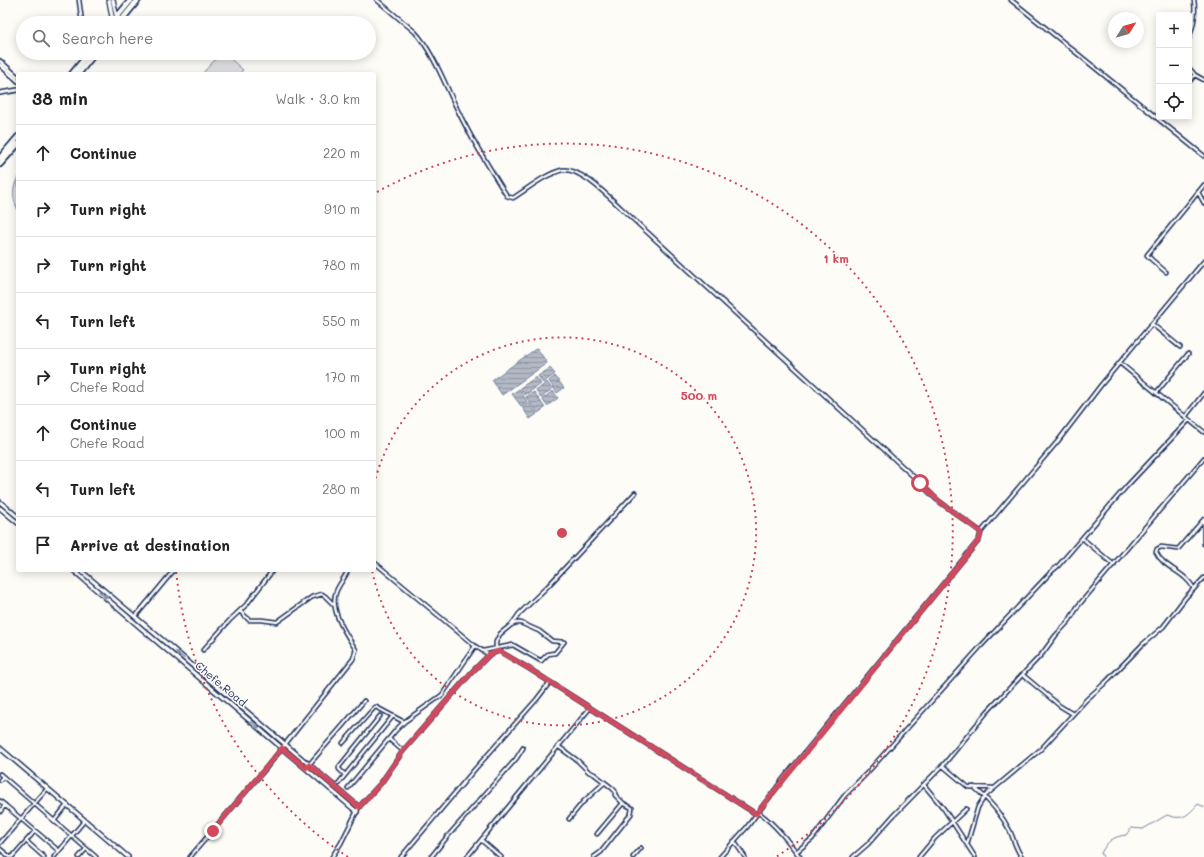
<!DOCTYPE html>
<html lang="en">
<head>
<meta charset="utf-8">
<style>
	:root { --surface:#fff; --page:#f6f6f6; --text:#222; --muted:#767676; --line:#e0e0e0 }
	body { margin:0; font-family:Mali,sans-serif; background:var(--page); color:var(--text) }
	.controls { position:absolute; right:12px; top:12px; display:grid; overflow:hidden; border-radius:4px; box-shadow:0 2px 10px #0003 }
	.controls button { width:36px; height:36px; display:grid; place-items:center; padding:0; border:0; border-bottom:1px solid var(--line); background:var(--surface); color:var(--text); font:20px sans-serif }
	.compass { position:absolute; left:1108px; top:12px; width:36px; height:36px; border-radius:50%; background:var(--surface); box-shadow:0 2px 10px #0003; rotate:53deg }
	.stop { position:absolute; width:12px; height:12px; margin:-9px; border:3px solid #d1495b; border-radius:50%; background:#fff }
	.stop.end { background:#d1495b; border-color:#fff; box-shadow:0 1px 4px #0008 }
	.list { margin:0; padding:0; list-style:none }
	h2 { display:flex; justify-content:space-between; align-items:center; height:52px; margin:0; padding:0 16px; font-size:17px }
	h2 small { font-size:13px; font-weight:400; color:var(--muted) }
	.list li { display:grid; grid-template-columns:26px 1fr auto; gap:12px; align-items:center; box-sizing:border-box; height:56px; padding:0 16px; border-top:1px solid var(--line) }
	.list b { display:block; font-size:15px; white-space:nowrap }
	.list p { margin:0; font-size:13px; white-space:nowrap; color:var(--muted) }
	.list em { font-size:13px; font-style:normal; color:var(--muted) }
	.icon { flex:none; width:22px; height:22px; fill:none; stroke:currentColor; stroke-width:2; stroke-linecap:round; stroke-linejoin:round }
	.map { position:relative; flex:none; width:1204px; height:857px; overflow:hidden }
	.search { position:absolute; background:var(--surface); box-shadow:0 2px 10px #0003; left:16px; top:16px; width:360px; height:44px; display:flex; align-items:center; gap:10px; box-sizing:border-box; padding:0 14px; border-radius:22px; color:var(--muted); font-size:15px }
	.panel { position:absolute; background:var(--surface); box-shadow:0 2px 10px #0003; left:16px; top:72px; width:360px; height:500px; border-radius:4px }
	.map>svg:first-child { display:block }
</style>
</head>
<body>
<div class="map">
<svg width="1204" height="857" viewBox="0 0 1204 857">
	<defs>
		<pattern id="water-rules" width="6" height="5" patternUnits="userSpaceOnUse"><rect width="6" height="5" fill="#b3b8c5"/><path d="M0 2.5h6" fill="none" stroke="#9196a3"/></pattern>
	</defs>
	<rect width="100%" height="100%" fill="#fdfcf7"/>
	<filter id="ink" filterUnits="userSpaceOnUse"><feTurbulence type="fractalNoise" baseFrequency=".025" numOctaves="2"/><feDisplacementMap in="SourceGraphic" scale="8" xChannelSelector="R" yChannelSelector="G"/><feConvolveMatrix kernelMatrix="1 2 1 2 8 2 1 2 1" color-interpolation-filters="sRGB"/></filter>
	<g filter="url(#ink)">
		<path fill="#e0e1e3" stroke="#7e88a0" d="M221,53H224L243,70L239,74H202Z
			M18,177V210C12,199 12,188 18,177Z"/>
		<path fill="url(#water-rules)" stroke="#76819c" d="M537,348L547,363L502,395L492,380Z
			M550,368L555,374L543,383L538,376Z
			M555,376L564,388L557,393L549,381Z
			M536,377L541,384L525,395L520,388Z
			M547,382L552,389L541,398L536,391Z
			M519,389L527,401L521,406L512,394Z
			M553,391L558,398L547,406L542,399Z
			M534,392L545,408L538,413L526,397Z
			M528,402L537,414L530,419L522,407Z"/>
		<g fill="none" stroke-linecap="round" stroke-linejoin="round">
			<path stroke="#76819c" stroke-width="1" d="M1103,857L1101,853C1108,841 1112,837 1126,835L1131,828L1143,829L1167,815C1183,821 1188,815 1198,804L1204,807"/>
			<defs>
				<path id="minor" d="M79,0L82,23
					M377,0L415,32C433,51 447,89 459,113C473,142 490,169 507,196L513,198C529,188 544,175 562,170C579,166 610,198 622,209L915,478L936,499L981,532L979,540L784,778L747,827L720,857
					M1011,0L1204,156
					M1189,38C1194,25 1196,13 1194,0
					M1189,68L1195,75L1204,80
					M1189,82L1195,75
					M1198,192L1204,203
					M1166,272L1152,260L1147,255L1204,185
					M1152,324L1180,347
					M1120,363L1204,432
					M1156,393L1188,354
					M1185,417L1204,393
					M1204,521V544
					M981,532L1058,441L1101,385L1204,261
					M1082,538L1114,565
					M374,562L475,646L489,655
					M1194,589C1186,572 1163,568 1156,552L1157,549L1161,547L1178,549L1204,519
					M240,611L249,620H262L277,622L312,597L322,594L325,596L334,605
					M135,617L174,570
					M512,624L519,614L548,586L635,493
					M203,650L231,619L246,605L273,570
					M483,651L513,645L541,661L548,654L555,653L564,642L552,641L539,631L521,623H516L511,625L500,634L496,642V648
					M1023,675L1060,706L1073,714
					M389,739L403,751
					M343,743L374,708L376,707L404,722
					M559,747L578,761L589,772L594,774L612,788L615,791V795L623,803L597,834
					M943,766L968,787L993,788
					M306,768L364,701
					M0,774L96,857
					M345,775L339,769V767L380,716
					M0,780L3,777
					M338,784L393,716
					M924,785L944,809L975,857
					M974,787C989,800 1001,813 1010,831C1014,840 1016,850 1022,857
					M348,788L396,730L404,722L442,695L475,646
					M0,801L59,851
					M0,812L5,805
					M569,819L583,802L604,783
					M54,821L67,805
					M481,840L501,857
					M26,841L44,857
					M734,841L745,857
					M0,843L47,789
					M967,844L978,807L985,796L1041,749L1086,700L1106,682L1143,644L1163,627L1186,597L1204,578
					M0,849L10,857
					M796,852L812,839L845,795L866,774L981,646L1053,570L1058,566L1126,487L1189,420
					M12,857L35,831
					M54,857L85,820
					M79,857L86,849
					M190,857L267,767L353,659L356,650C347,635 329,611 336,592C339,584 345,578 348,570
					M332,857L341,843L359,807L381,783L403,751L472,672L489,655L499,651L528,668L756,814L759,813C775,824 788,841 800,857
					M401,857L475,769L537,699L550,682
					M431,857L447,837L516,759L523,748
					M467,857L590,708
					M594,857L601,852L631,814L632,808L623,803
					M633,857L641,848
					M853,857L868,844L893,816L945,763L987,712L1042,654L1056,635L1069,621L1078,606L1204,458
					M919,857L935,838L966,809"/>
				<path id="tertiary" d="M0,61L18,77
					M0,65L18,81
					M0,93L18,90
					M0,502L18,517
					M0,508L18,523
					M73,570L357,812
					M80,570L359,807
					M0,748L128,857"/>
				<path id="secondary" d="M109,0L113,22
					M113,0L118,23"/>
				<path id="trunk" d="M112,23L131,0
					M119,23L138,0
					M72,74L89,53
					M78,74L95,53
					M0,158L18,137
					M0,164L18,144"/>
			</defs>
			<use href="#minor" stroke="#1b2f5e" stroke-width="5.5"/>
			<use href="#tertiary" stroke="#1b2f5e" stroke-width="6"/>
			<use href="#secondary" stroke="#1b2f5e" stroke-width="6"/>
			<use href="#trunk" stroke="#1b2f5e" stroke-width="8"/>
			<use href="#minor" stroke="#fdfcf7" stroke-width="2.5"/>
			<use href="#tertiary" stroke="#fdfcf7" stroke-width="3"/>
			<use href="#secondary" stroke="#fdfcf7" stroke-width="3.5"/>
			<use href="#trunk" stroke="#fdfcf7" stroke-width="4.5"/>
		</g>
		<defs><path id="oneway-solid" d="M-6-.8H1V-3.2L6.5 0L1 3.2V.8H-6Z"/></defs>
		<g fill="#8c96aa">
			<use href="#oneway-solid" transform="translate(103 595) rotate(40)"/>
			<use href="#oneway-solid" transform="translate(180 655) rotate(-140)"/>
			<use href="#oneway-solid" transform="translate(255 725) rotate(40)"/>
		</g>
	</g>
	<g fill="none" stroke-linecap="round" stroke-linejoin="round" filter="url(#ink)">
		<path stroke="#d1495b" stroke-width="5" d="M213,831L282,748L306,768L309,765L359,807L381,783L403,751L472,672L489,655L499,651L528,668L756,814L979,540L981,532L940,502L920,483"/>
	</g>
	<g fill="none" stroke="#d1495b" stroke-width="2" stroke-dasharray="2 4">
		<path d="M374 484A194 194 0 1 1 372 570"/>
		<path d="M348 857A388 388 0 0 1 176 570M377 192A388 388 0 0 1 776 857"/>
	</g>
	<g text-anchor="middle" stroke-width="3" stroke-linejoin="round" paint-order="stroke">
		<g font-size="11" fill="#1b2f5e" stroke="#fdfcf7">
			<text transform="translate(221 684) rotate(40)" y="4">Chefe Road</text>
		</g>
	</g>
	<circle cx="562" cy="533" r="6" fill="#d1495b" stroke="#fdfcf7" stroke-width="2"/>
	<g font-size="12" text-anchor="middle" font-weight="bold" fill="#d1495b" stroke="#fdfcf7" stroke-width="3" stroke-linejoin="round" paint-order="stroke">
		<text x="836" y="263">1 km</text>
		<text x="699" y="400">500 m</text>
	</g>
</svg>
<div class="controls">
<button>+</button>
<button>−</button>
<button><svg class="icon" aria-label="locate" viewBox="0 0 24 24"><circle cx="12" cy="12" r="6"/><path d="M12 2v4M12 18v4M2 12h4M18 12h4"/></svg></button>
</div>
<svg class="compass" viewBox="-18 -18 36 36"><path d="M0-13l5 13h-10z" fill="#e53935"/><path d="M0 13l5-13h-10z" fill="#767676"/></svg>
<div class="stop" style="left:920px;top:483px"></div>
<div class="stop end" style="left:213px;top:831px"></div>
<div class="search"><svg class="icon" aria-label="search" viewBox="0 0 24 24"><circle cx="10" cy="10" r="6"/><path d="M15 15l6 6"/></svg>Search here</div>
<section class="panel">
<h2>38 min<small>Walk · 3.0 km</small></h2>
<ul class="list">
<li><svg class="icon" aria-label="ahead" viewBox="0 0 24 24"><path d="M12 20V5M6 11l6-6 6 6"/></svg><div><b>Continue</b></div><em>220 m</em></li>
<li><svg class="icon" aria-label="right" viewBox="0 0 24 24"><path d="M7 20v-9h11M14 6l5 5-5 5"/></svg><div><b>Turn right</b></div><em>910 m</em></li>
<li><svg class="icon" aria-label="right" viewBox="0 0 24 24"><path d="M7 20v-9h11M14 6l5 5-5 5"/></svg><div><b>Turn right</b></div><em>780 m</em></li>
<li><svg class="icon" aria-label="left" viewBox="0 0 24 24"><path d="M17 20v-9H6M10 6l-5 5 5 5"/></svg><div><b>Turn left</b></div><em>550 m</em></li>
<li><svg class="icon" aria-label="right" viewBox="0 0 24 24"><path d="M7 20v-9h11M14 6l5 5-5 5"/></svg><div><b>Turn right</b><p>Chefe Road</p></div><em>170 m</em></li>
<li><svg class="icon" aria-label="ahead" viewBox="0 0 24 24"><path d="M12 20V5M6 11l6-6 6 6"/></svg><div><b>Continue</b><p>Chefe Road</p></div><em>100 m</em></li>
<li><svg class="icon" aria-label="left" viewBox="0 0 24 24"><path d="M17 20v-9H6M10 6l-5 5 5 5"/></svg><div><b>Turn left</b></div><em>280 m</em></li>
<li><svg class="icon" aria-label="arrive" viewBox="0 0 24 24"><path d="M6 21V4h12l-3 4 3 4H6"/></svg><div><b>Arrive at destination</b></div></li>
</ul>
</section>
</div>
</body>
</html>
